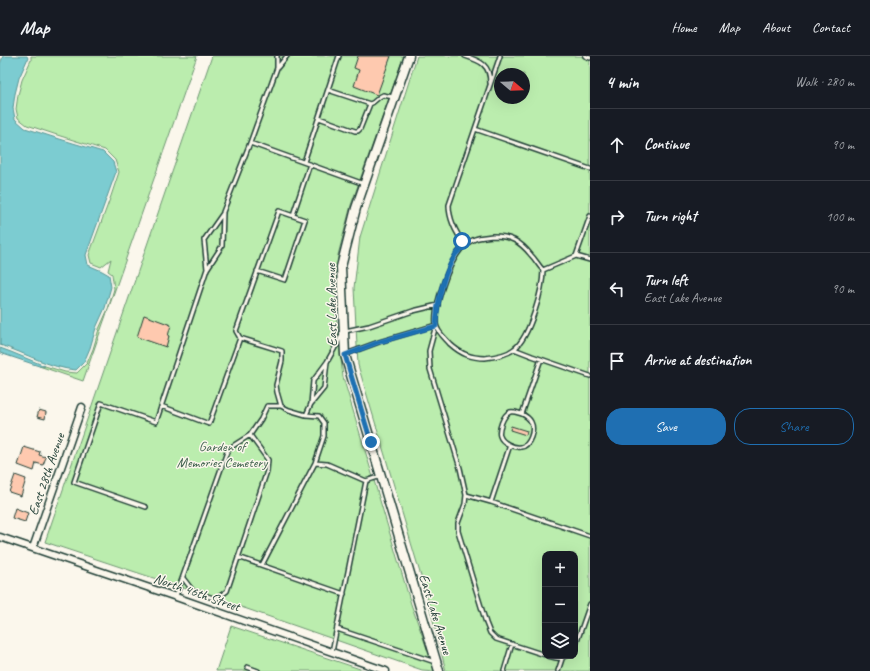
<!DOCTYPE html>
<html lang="en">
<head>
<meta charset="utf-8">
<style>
	:root { --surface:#171b24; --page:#20242c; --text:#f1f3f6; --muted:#9ea1a6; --line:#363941; --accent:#1f6fb2 }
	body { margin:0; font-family:Caveat,sans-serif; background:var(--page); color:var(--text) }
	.controls { position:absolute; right:12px; bottom:12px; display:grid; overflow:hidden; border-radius:8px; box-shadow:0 4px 16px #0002 }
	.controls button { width:36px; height:36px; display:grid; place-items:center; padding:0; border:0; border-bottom:1px solid var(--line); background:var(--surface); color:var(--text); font:20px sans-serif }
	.compass { position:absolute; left:494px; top:12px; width:36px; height:36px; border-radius:50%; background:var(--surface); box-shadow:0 4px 16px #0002; rotate:109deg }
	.stop { position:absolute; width:12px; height:12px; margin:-9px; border:3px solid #1f6fb2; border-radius:50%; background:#fff }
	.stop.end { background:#1f6fb2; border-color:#fff; box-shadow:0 1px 4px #0008 }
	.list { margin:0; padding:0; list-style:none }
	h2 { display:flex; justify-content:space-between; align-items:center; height:52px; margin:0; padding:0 16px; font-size:17px }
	h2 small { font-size:13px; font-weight:400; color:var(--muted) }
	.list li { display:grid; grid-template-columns:26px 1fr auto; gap:12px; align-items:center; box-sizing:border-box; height:72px; padding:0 16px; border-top:1px solid var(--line) }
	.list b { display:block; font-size:15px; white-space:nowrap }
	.list p { margin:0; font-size:13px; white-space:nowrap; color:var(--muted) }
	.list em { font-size:13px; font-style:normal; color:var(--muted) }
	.actions { display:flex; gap:8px; padding:12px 16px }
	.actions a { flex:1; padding:9px 0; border:1px solid var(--accent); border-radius:16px; text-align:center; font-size:14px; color:var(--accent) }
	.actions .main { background:var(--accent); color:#fff }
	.icon { flex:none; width:22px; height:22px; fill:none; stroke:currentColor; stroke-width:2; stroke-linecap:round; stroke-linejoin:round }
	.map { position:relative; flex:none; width:590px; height:615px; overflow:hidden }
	header { display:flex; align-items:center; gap:24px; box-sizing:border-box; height:56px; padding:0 20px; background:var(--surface); border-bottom:1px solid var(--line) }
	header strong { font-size:19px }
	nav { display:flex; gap:22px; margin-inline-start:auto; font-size:14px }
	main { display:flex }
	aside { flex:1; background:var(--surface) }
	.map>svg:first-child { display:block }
</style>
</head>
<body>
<header>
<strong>Map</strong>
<nav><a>Home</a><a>Map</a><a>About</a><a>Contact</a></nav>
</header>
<main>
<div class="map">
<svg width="590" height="615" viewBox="0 0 590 615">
	<rect width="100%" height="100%" fill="#fbf7ec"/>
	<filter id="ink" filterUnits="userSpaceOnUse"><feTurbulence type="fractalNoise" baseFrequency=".025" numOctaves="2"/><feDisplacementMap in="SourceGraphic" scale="8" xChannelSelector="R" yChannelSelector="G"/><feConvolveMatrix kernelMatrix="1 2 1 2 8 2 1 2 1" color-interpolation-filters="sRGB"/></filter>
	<g filter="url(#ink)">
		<path fill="#bbedae" stroke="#6d9571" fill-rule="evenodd" d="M31,0H197L83,325L39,310H45L65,316L77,317L87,307L93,293L99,273L108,253L114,233L112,218L108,215L111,203L101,211L91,207L89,199L111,140L119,116L115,104L105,94L54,78L27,69L18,62L16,53L18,39L22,24L31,4Z
			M212,0H404L351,149L338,199L335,250L343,321L411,548L435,615L422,614L247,553L45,486Z
			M417,0H590V615H446L426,537L358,309L354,232L360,181ZM500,18H524V42H500ZM545,498H575V600H545Z
			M231,570L366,615H216Z"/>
		<path fill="#7bccd1" stroke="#569392" d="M3,0H27L28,2L19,22L15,38L13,52L15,63L25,72L53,81L103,96L113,106L116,116L86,199L88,209L102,215L109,219L111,231L105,252L96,272L90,292L84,306L76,314C49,312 26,297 0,289V8Z
			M0,292L11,296L45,310H39L0,297Z"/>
		<path fill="#fec9af" stroke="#1f3d34" d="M358,0H391L377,39L354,30L359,14L354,12Z
			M144,259L171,269L168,280H169L166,291L137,281Z
			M39,354L46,356L45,363L37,361Z
			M511,370L527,375L526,379L510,374Z
			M24,391L40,396L39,399L46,401L43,409L36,407L34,415L18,409Z
			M15,419L26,423L21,440L9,436Z
			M15,452L28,457L25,466L12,462Z"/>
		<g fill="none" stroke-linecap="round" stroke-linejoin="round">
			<defs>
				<path id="service" d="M465,0C480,5 490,8 490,27
					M585,0L590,2
					M278,11L287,0
					M328,34L370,48
					M319,62L355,75H358L360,73L370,48C376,46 377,41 383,39L393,41
					M475,73L590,113
					M250,87L277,12V0
					M304,106L339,0
					M293,159L310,108
					M493,180C510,180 520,185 531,199C536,204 538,209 543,214C543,233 530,281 514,293C507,299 495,301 485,302C471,302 461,298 450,288C445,282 437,276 436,268C434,253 442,232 447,218C453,204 460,189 475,183C480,181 487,181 493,180Z
					M465,189C456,177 449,163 449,149L500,0
					M576,200L590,204
					M207,213L204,184L223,157
					M543,214L576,200L590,160
					M345,275L369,270L413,255L438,249
					M240,282L282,295V305L276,329L277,336L281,350
					M514,293L532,300L590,320
					M346,298L379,286L436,269L429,295L430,313L460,412L466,439L465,448L458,467V475L486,567L490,577L496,583L545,599
					M311,348L324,332L327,306
					M161,350L209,368L240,282L236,275L279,155L305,164L285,224L257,215
					M522,358C526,360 529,362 531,366C535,374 530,390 521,391C514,392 502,387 500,380C498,374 503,359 510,356C514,355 518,357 522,358L541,303
					M306,359L319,360L324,367V380L315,407
					M466,439L491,446L590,480
					M491,446L510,389
					M146,451L74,426L101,347L156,366L207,213L222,190L223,156L250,87L364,128
					M238,501L344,538
					M262,509L315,407L327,408L366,425
					M183,522L193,535L216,543L227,535L267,415L268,404L250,379
					M176,540L228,393L250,379L261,363L267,350H281L289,354L306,359L311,348L313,325L327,306L342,279
					M337,573L435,606
					M575,591L590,548
					M332,596L366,425L381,420
					M548,600C555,602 559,604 566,600
					M247,611L258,615
					M504,615L512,588
					M558,615L562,603"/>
				<path id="minor" d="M0,481L176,541L386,615
					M33,492L82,351"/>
				<path id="tertiary" d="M409,0L356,152L341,211L345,299L439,615"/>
			</defs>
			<use href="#service" stroke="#1f3d34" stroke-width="6"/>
			<use href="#minor" stroke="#1f3d34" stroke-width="9"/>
			<use href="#tertiary" stroke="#1f3d34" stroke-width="11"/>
			<use href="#service" stroke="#fbf7ec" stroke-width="3"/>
			<use href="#minor" stroke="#fbf7ec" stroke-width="6"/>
			<use href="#tertiary" stroke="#fbf7ec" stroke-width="8"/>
		</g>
	</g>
	<g fill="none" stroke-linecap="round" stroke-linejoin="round" filter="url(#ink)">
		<path stroke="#1f6fb2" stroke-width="5" d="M371,386L345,299L379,286L436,270C437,246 443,218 456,198C459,195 462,192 465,189L462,185"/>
	</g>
	<g text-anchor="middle" stroke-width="3" stroke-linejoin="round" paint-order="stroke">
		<g font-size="14" fill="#1f3d34" stroke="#fbf7ec">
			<text transform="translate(331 249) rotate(-91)" y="5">East Lake Avenue</text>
			<text transform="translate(46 418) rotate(-71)" y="5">East 28th Avenue</text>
			<text transform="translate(197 536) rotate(19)" y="5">North 46th Street</text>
			<text transform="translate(436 558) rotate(73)" y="5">East Lake Avenue</text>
		</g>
		<g font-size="14" fill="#3e604c" stroke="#fbf7ec">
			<text x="222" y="395">Garden of<tspan x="222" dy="16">Memories Cemetery</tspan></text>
		</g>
	</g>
</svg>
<div class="controls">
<button>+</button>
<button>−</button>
<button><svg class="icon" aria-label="layers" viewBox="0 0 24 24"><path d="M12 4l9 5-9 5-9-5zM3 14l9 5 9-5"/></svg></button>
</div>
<svg class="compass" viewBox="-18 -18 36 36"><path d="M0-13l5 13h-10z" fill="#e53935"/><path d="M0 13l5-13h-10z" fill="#9ea1a6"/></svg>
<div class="stop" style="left:462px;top:185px"></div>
<div class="stop end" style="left:371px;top:386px"></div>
</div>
<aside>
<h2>4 min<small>Walk · 280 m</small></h2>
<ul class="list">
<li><svg class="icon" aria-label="ahead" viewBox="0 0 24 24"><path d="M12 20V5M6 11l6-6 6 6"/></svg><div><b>Continue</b></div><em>90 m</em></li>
<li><svg class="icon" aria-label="right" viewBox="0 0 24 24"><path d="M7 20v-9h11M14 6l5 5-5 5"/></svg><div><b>Turn right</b></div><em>100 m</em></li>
<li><svg class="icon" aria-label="left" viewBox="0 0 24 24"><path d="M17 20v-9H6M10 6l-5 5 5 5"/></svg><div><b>Turn left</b><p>East Lake Avenue</p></div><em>90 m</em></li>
<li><svg class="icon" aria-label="arrive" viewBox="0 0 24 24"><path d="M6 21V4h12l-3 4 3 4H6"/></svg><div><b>Arrive at destination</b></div></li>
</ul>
<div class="actions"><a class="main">Save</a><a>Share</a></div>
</aside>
</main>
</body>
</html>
